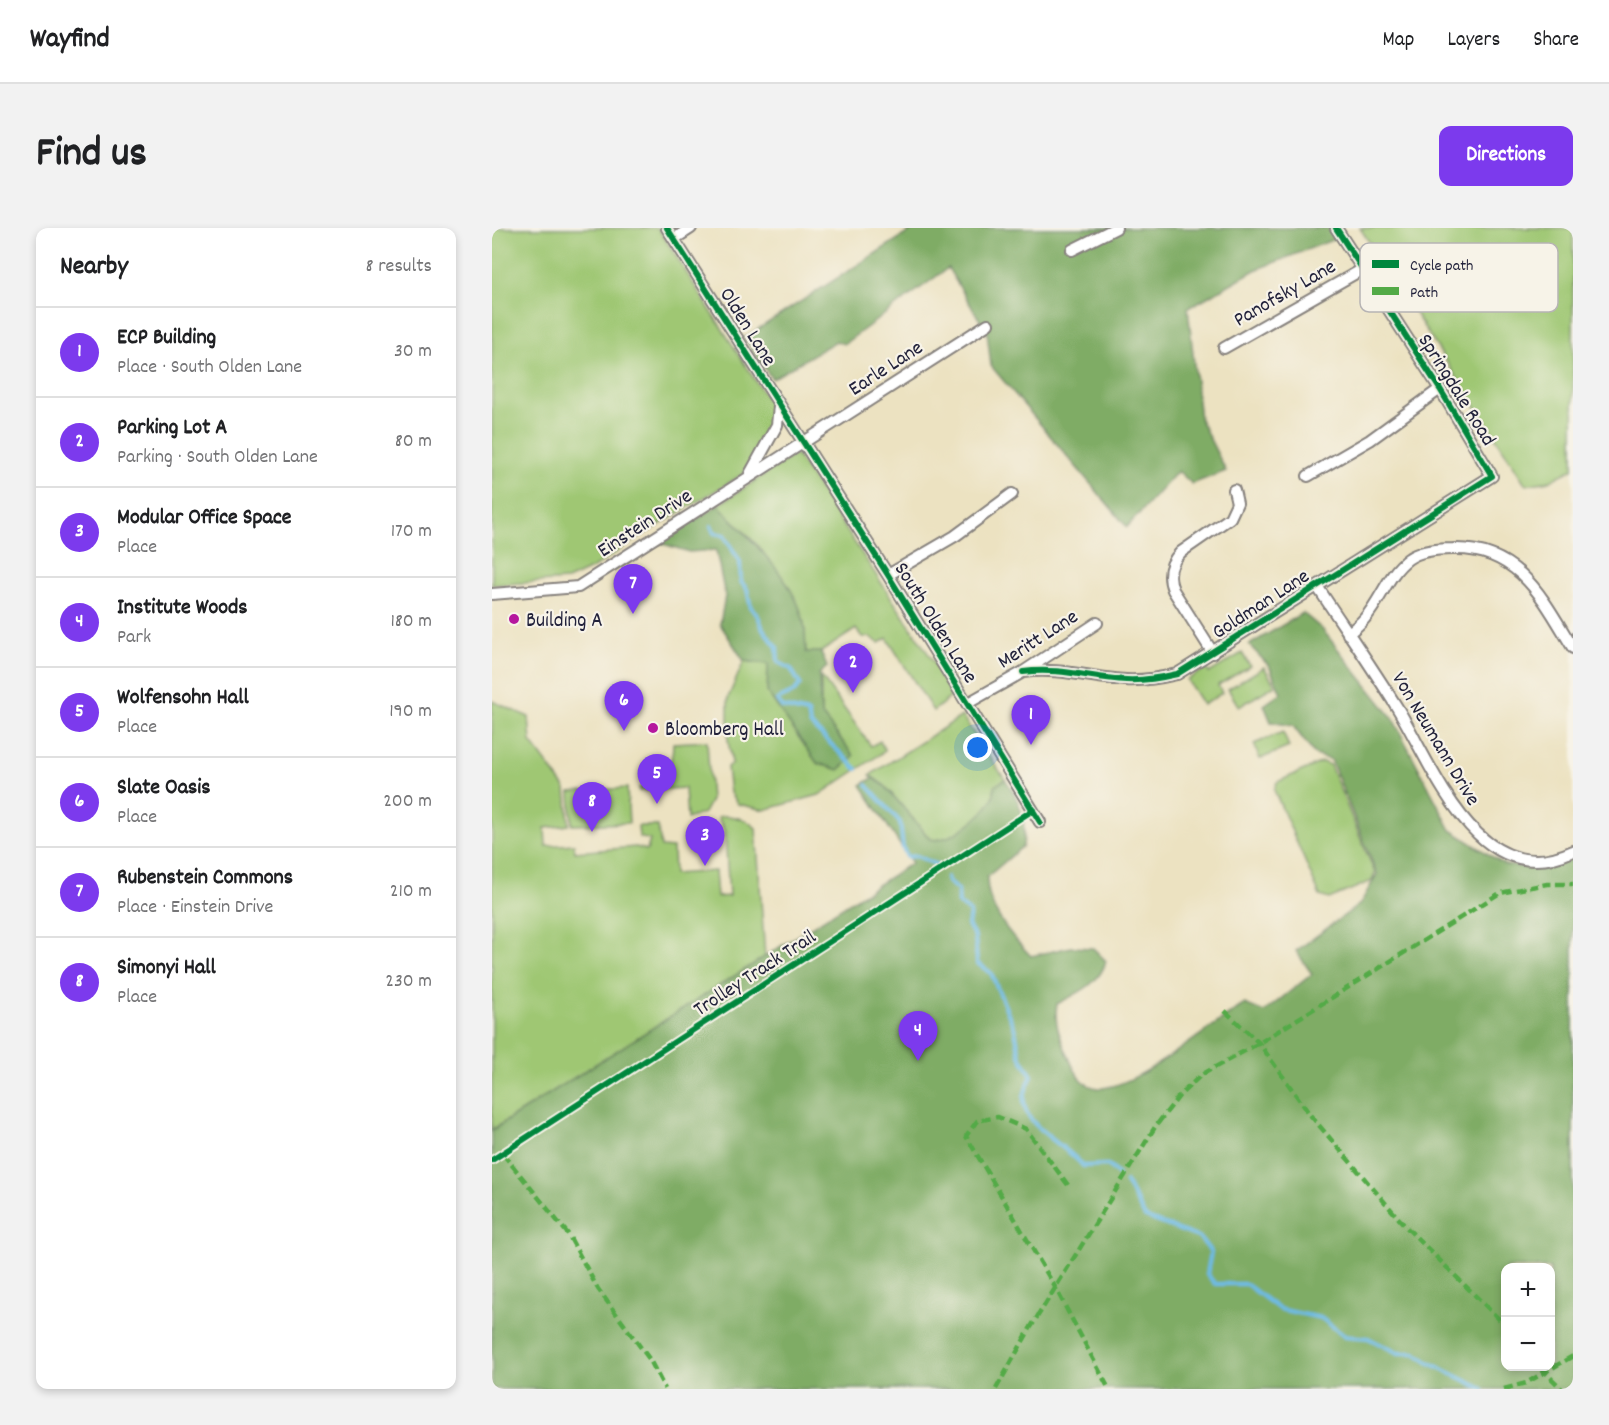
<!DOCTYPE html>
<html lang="en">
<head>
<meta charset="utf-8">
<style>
	:root { --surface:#fff; --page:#f2f2f2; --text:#202124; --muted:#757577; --line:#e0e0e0; --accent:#7c3aed }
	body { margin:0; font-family:Dekko,sans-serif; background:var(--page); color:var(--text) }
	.controls { position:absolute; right:18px; bottom:18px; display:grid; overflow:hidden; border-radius:12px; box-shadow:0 3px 9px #0003 }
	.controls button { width:54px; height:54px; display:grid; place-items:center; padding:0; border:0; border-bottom:2px solid var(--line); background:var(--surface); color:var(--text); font:30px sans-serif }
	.you { position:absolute; left:486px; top:520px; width:21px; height:21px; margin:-15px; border:4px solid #fff; border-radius:50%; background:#1a73e8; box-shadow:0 0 0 9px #1a73e833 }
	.badge { display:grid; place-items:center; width:39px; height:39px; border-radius:50%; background:var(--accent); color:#fff; font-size:20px; font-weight:700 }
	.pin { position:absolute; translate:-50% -50px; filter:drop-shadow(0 2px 3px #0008) }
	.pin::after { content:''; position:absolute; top:32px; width:21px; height:18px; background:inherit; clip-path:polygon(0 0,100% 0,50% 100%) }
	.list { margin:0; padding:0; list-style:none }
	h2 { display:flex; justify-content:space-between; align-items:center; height:78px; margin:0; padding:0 24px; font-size:26px }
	h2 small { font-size:20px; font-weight:400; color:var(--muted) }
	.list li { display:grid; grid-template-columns:39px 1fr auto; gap:18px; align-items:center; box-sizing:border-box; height:90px; padding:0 24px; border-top:2px solid var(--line) }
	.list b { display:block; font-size:22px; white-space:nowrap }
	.list p { margin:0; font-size:20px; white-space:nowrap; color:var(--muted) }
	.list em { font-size:20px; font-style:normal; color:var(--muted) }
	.map { position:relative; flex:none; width:1081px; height:1161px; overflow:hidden; border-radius:12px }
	header { display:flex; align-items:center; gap:36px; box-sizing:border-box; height:84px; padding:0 30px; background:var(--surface); border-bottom:2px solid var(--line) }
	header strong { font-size:28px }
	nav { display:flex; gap:33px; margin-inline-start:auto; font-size:21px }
	.intro { display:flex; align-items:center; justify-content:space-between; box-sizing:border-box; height:144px; padding:0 36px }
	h1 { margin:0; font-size:42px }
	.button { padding:15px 27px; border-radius:12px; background:var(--accent); color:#fff; font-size:21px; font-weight:700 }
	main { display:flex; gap:36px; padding:0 36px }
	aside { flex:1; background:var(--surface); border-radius:12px; box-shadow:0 3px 9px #0003 }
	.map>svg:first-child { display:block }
</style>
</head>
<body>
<header>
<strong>Wayfind</strong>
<nav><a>Map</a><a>Layers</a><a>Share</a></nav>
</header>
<div class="intro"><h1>Find us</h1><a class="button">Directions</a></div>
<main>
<aside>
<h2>Nearby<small>8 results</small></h2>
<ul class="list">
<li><span class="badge">1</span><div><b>ECP Building</b><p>Place · South Olden Lane</p></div><em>30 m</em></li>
<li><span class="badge">2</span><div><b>Parking Lot A</b><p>Parking · South Olden Lane</p></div><em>80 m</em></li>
<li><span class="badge">3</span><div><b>Modular Office Space</b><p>Place</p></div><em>170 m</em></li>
<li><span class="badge">4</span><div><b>Institute Woods</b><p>Park</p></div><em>180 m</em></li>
<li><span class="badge">5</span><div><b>Wolfensohn Hall</b><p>Place</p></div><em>190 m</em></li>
<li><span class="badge">6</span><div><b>Slate Oasis</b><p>Place</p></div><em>200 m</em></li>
<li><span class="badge">7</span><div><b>Rubenstein Commons</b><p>Place · Einstein Drive</p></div><em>210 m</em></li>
<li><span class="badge">8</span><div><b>Simonyi Hall</b><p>Place</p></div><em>230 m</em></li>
</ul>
</aside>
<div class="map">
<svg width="1081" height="1161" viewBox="0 0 1081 1161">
	<rect width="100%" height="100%" fill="#f7f3e8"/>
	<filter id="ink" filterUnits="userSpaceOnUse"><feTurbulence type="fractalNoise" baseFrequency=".0167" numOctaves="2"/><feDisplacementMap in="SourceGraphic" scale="12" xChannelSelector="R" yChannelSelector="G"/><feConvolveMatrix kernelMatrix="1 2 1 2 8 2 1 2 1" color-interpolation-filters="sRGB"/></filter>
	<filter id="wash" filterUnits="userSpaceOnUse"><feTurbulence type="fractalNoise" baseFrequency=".008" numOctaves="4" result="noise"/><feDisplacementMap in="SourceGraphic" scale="24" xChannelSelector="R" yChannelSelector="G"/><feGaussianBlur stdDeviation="1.35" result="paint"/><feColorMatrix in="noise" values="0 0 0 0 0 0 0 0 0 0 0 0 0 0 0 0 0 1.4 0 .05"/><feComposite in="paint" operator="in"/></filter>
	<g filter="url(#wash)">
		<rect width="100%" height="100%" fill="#ece2c1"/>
		<path fill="#9fc773" stroke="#607457" stroke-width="1.5" d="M0,0H166L277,174V196L272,211L263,231L250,247L150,307L101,340L75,352L0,357Z
			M868,0H1081V241L1057,253L1034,257Z
			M304,226L463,466L441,483L395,410L387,415L378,409H370L364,401L329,424L314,425L312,395L269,321L226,277Z
			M750,425L758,438L726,457L730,465L711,477L695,452L714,440L717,445Z
			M252,433L276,436L361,528L329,486V448L379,518L388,513L393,523L327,567L272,582L246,576L238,565L235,539L240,535L236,512V470Z
			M772,439L783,457L747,479L736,461Z
			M0,473L37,489L39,514L74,561L77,597L53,600L54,618L82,616L83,624L144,619L155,622L158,612L147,609L146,598H166L169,619L181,620L182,646L223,643L225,669L237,668L233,604L226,589C238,586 255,591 264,600L273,729L0,902Z
			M470,488L513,551L503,558C502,562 502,568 500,572C491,589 457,616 438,611L393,558L378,547Z
			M791,504L797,519L768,531L762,516Z
			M215,513L219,572L212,585L195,591L193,560L147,563V560C172,554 181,539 181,515Z
			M830,534L838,537L883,645L880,653L837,671L828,668L782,562L785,554Z
			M135,560L137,595L80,597L78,564Z"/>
		<path fill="#7fac65" stroke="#506750" stroke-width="1.5" fill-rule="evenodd" d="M423,0H836L843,11L763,42L696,80L708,191L734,243L700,256L686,243L635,299L499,138L495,104L456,40L352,116L344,113L280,151L252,110Z
			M226,277C255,308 305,353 312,396C314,406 313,415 314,424H329L335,439L327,446L329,486L362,528L347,542L325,535L275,464L276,436L252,433L228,396L233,368L224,322L197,324L168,315Z
			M811,385L830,401L900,489L959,602L1013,637L1050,641L1081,631V1161H0V902L420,635L369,557L381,550L393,558L438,611C457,616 491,588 500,572C502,568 502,562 503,558L513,551C528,573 535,592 531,618L495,649C494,679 518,707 539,728L579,719L601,720L614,733C608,756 586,765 565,776C561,797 570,813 578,832C583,844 592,859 606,860C643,862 718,797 753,776L772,784L820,746L804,723L868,676L885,646L839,532L823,527L801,498L779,494L772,477L789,465L777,438L757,417ZM1014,1040H1058V1138H1014Z"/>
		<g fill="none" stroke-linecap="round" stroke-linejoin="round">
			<path stroke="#6dbbe7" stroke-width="4" d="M219,298L222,305L232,307L248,334L249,354L255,361L259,380L266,388L271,401L285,419L286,434L299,441L308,456L302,464L285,472L290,479L316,485L318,496L365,541
				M375,557L408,594L411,620L415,629L425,628L445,637
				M455,649L456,654L466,662L467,676L478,684L476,697L483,709L485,735L499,745L523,802L528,828L540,848C537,854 532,863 532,870C529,898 576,918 591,938L616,937L626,947
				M634,954L653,989L708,1010L719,1024L715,1046L723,1056H754L787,1081L829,1090L853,1108L876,1110L906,1125H923L936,1134L991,1161"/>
		</g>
	</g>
	<g filter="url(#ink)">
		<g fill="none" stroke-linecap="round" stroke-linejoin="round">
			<defs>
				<path id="minor" d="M175,0L396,347L548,594
					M182,11L199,0
					M580,22L624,0
					M732,120L871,41
					M258,246L285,197L287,178
					M816,248L878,212L948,161
					M396,347L463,308L520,266
					M825,358C852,399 880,439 906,481C942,540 987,667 1081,623
					M0,366L86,359L496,96
					M856,406C862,401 868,396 873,390C889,372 896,346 916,331C928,322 947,321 961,321C1027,319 1051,371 1081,420
					M721,425L681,362C675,347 678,335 689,324L738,290L745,275L742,262
					M531,444C567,439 599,450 634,452C652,453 668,450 685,446L1000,248L948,161L844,0
					M476,475L531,444L605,395"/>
			</defs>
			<use href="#minor" stroke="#87827e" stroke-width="14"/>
			<use href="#minor" stroke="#fff" stroke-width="10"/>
			<path stroke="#53aa46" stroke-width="4.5" stroke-dasharray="9 4.5" stroke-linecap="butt" d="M733,783L767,815L819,888L914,999L1014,1098
				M11,926L76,1006L106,1061L158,1132L173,1161
				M576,957L534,901L506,889L485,893L474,908L563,1059L617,1161
				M1049,1140L1070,1161
				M504,1161L539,1099L663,899L687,868L709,847L767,815L1008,665L1055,656H1081
				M1012,1161L1034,1155L1081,1128"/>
			<defs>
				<path id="cycleway" d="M175,0L396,347L548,594
					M531,444C567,439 599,450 634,452C652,453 668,450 685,446L1000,248L948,161L844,0
					M0,932L541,582"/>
			</defs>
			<use href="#cycleway" stroke="#f7f3e8" stroke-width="10"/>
			<use href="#cycleway" stroke="#00873e" stroke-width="6"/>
		</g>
	</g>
	<g fill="#b5179e" stroke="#f7f3e8" stroke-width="2">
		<circle cx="22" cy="391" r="6"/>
		<circle cx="161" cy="500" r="6"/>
	</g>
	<g text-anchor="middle" stroke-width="4.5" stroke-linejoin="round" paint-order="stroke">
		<g font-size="21" fill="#22223b" stroke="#f7f3e8">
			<text transform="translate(792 64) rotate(-30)" y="7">Panofsky Lane</text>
			<text transform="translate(257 98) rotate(58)" y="7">Olden Lane</text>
			<text transform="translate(393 139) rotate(-33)" y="7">Earle Lane</text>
			<text transform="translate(966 161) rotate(58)" y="7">Springdale Road</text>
			<text transform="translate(152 294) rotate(-33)" y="7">Einstein Drive</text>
			<text transform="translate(768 375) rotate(-33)" y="7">Goldman Lane</text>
			<text transform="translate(445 394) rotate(58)" y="7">South Olden Lane</text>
			<text transform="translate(545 410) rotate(-33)" y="7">Meritt Lane</text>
			<text transform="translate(945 510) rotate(59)" y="7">Von Neumann Drive</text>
			<text transform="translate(262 744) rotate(-33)" y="7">Trolley Track Trail</text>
		</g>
		<g font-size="21" fill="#22223b" stroke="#f7f3e8" text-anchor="start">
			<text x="34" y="398">Building A</text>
			<text x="173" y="507">Bloomberg Hall</text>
		</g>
	</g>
	<rect x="868" y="15" width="198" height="69" rx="9" fill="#f7f3e8" stroke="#b7b4b4" stroke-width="1.5"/>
	<rect x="880" y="32" width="27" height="8" fill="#00873e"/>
	<rect x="880" y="59" width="27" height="8" fill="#53aa46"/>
	<g font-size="16" fill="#22223b">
		<text x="918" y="42">Cycle path</text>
		<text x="918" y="69">Path</text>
	</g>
</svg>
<div class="controls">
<button>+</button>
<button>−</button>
</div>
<div class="you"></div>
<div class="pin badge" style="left:539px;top:517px">1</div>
<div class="pin badge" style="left:361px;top:465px">2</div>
<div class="pin badge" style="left:213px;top:638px">3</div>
<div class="pin badge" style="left:426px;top:833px">4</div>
<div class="pin badge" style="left:165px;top:576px">5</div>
<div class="pin badge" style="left:132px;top:503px">6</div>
<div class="pin badge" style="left:141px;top:386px">7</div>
<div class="pin badge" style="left:100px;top:604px">8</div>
</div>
</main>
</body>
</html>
